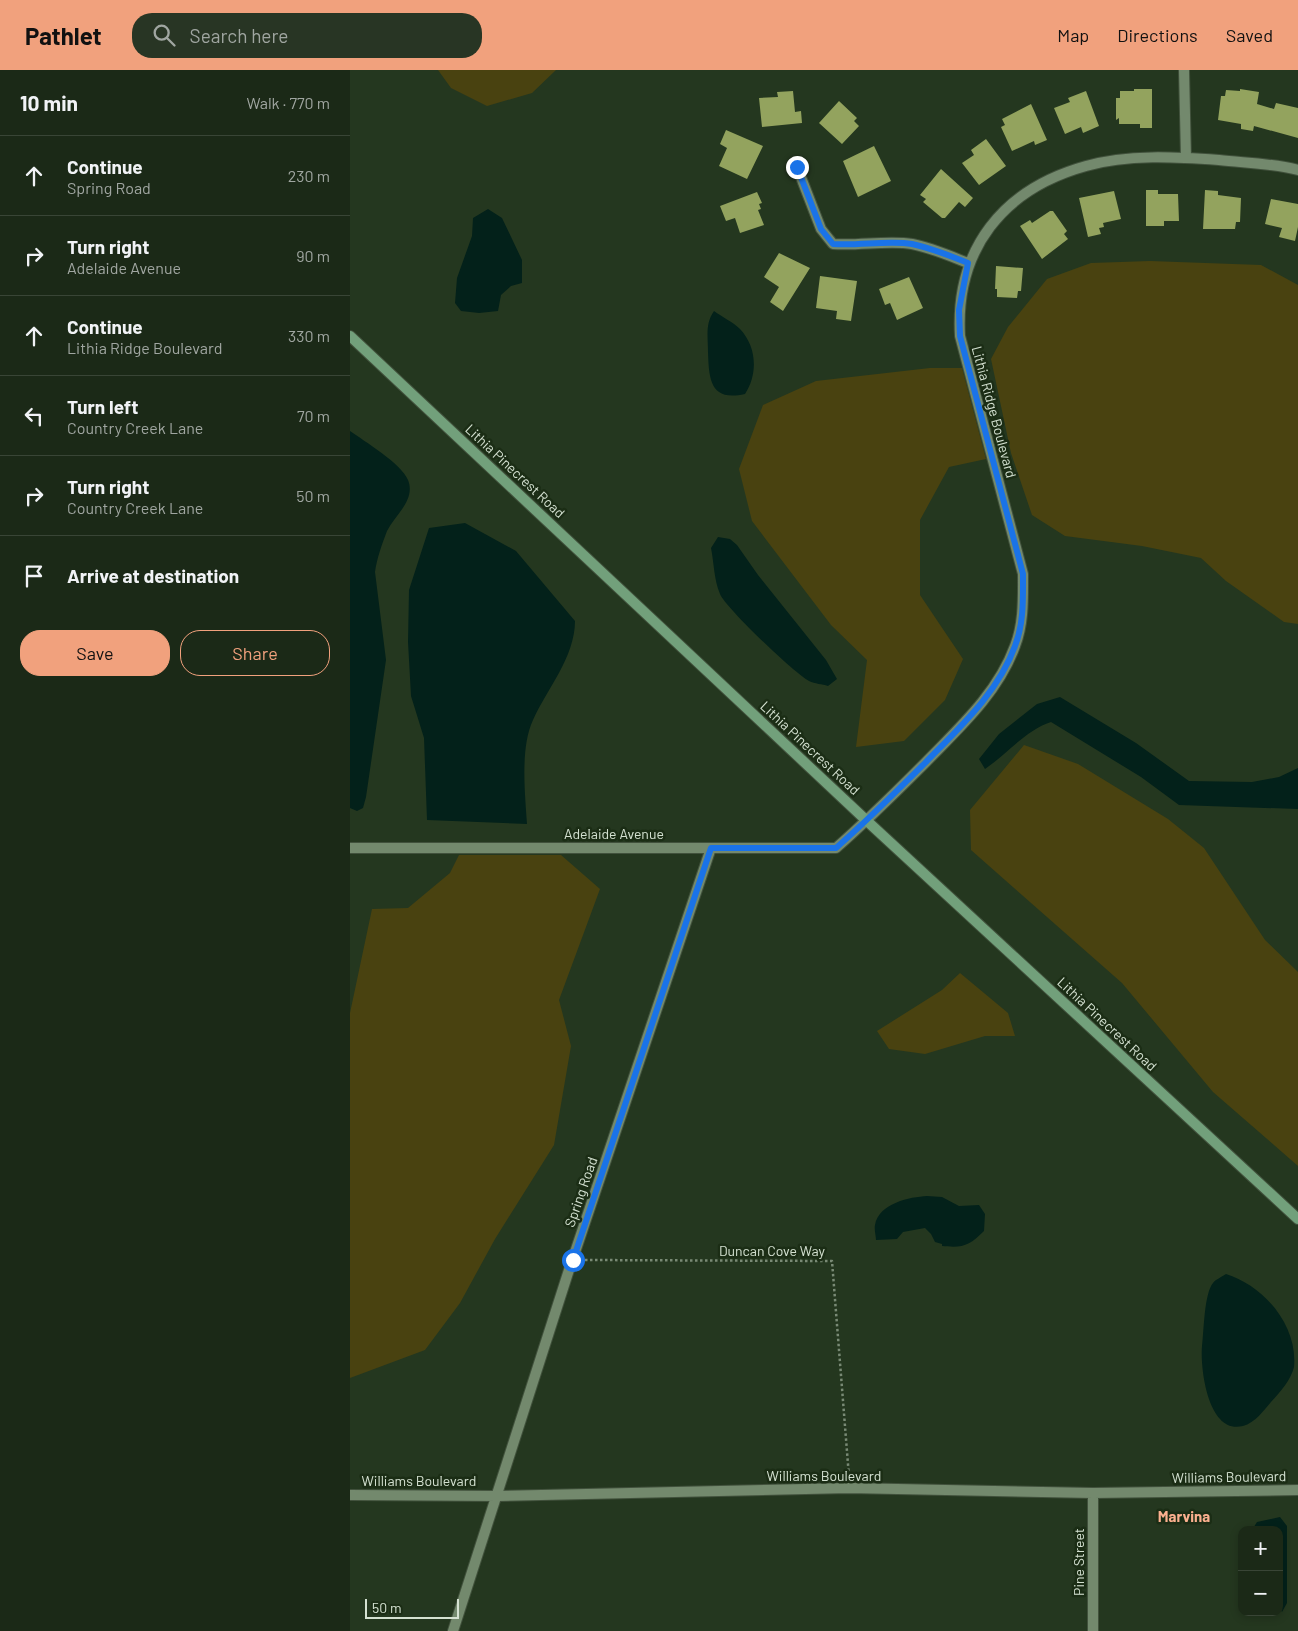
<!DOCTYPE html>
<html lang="en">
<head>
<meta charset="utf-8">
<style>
	:root { --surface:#1b2917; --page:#283524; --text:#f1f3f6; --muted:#a0a6a1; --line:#394536; --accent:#f1a17d }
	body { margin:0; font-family:Barlow,sans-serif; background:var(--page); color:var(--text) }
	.controls { position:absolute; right:15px; bottom:15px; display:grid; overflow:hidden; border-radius:10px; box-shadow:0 2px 8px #0003 }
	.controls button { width:45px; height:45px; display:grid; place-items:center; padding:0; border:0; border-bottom:1px solid var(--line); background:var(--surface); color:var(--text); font:25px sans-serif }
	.scale { position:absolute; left:15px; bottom:12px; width:94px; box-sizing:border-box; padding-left:5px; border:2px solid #d4e1d1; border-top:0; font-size:14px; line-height:18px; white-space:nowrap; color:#d4e1d1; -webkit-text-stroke:4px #1b2d15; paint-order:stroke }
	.stop { position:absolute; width:15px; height:15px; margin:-11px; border:4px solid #1a73e8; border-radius:50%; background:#fff }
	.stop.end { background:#1a73e8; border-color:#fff; box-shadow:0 1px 5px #0008 }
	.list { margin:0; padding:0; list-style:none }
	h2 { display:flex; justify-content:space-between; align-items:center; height:65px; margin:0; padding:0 20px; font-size:21px }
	h2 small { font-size:16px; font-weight:400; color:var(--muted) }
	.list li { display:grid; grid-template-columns:32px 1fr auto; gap:15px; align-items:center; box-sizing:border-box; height:80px; padding:0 20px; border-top:1px solid var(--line) }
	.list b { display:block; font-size:19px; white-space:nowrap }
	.list p { margin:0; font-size:16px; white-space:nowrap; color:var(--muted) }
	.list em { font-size:16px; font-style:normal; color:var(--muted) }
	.actions { display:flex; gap:10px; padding:15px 20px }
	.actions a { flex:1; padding:11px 0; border:1px solid var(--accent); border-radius:20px; text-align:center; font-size:18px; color:var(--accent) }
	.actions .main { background:var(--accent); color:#111 }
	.icon { flex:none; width:28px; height:28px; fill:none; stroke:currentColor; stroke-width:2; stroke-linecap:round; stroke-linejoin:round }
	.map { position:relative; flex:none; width:948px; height:1561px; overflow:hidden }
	header { display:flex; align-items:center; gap:30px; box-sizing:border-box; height:70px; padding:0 25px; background:var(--accent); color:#111 }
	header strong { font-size:24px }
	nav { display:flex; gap:28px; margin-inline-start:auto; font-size:18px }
	.search { width:350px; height:45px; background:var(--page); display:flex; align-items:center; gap:12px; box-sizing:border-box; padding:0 18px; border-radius:20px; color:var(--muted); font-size:19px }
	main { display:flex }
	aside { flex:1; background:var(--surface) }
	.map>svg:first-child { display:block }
</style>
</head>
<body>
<header>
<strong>Pathlet</strong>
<div class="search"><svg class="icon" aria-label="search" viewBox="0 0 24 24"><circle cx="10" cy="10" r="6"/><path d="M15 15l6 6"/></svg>Search here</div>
<nav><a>Map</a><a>Directions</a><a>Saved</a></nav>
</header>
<main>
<aside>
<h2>10 min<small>Walk · 770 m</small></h2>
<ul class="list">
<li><svg class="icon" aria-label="ahead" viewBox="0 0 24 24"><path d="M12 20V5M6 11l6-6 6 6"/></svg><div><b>Continue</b><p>Spring Road</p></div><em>230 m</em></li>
<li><svg class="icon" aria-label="right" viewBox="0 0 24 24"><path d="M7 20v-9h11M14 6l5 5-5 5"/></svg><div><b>Turn right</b><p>Adelaide Avenue</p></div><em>90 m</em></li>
<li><svg class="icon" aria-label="ahead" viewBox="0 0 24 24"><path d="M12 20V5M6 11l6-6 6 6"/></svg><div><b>Continue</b><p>Lithia Ridge Boulevard</p></div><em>330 m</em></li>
<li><svg class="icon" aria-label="left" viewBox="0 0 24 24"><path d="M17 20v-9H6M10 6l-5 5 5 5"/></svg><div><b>Turn left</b><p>Country Creek Lane</p></div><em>70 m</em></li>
<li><svg class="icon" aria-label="right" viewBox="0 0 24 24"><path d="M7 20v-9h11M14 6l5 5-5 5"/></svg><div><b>Turn right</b><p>Country Creek Lane</p></div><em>50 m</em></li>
<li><svg class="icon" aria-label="arrive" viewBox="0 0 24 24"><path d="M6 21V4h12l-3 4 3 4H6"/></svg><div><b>Arrive at destination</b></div></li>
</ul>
<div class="actions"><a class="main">Save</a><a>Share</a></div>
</aside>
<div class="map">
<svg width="948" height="1561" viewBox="0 0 948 1561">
	<rect width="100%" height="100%" fill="#24371f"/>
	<path fill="#494210" d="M88,0H206L182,23L137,36L101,18Z
		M800,191L911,195L948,215V554L934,552L876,511L851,488L792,476L715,466L682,445L661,383L641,289L658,257L697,209L741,193Z
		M580,298H612L636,389L599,397L570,450V525L613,589L595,630L554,671L506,677L517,590L481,555L402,451L389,399L413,335L466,311Z
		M674,675L728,694L818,749L854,778L915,870L948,902V1096L863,1022L772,913L621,780L620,740Z
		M109,785H211L250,819L209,930L221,976L204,1075L145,1169L110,1233L75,1280L0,1308V943L22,839L58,838L100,803Z
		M610,903L658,943L665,966H635L575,984L539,979L527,961L592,920Z"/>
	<path fill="#03211a" d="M138,139L152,148L172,190V213L161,216L151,225L148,241L129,243L111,241L105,233L107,208L122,166L123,148Z
		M364,241C372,247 383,252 390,259C407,277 408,304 395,324C360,332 359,309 358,282C358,266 355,254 364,241Z
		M0,361C14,371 52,394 58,410C66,430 45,445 37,461C32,474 27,488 25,502L36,590L16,727L13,738L7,741L0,738Z
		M115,453L166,481L225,551C225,587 197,619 183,650C170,678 175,723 177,754L77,750L74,668L61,626L58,572L59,520L79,458Z
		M368,467L380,469L387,475L408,505L476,590L487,609L478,616C472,614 465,614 459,611C445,604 375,537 370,524C364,510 364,493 361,478Z
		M710,627L786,673L839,711L902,712L929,707L948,698V739L829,735L791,707L701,652C676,660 657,684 635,699L629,689L649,664L687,634Z
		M577,1126L592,1127L609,1136L629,1135L635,1144L634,1161C619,1176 613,1178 592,1176V1174L585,1172L581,1164L575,1158L553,1162L547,1169L526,1170C526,1166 524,1159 525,1155C529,1133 560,1127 577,1126Z
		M876,1204C912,1215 948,1254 944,1297C941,1310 930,1322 921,1332C914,1340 905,1353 893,1356C858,1365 850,1298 852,1276C854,1261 854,1224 863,1213C866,1209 872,1207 876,1204Z
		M930,1447L937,1456V1533L932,1542L929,1536V1460H902L907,1452Z"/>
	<path fill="#93a35e" d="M784,19H802V58H790V54H769V48L766,50V28H770V21H784Z
		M890,19L909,22L907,34L924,39L926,33L948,38V68L904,56L903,61L891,59V54L868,50L871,26H875L876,20L890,21Z
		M443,21L445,42L451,41L452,53L412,57L409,28L428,27L427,22Z
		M736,21L749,56L733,63L731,57L715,64L704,38L720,32L718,28Z
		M489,31L507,48L504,51L509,56L492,74L469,53Z
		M681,34L697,70L685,75L684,71L662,81L651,57L655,55L652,49Z
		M376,60L413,76L397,109L369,96L377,78L370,74Z
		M636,69L656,96L629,115L612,93L624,85L621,80Z
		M524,76L541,111L508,127L493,91Z
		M591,99L623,128L615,137L609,132L595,148H592L573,132L576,129L570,125Z
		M796,120H808V124H828L829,151H814V156H796Z
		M855,120L868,121V125L891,128L890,152H886L885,159H853Z
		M764,121L771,149L753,153L754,157L749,158L751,164L738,167L729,128Z
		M407,122L412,133L409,134L411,139L408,140L414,155L390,163L385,148L376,151L370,136Z
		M921,129L948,134V157L945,171L929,167L932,158L915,154Z
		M700,141H703L717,161L714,164L718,169L692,189L670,156L680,150L682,153Z
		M429,183L460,198L433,241L420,232L429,217L414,207Z
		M646,196L673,198L671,221H668L667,228L647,227V219H645Z
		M470,206L507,211L501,251L486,249L487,241L466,238Z
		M559,207L573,238L547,250L540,233L535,235L529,219Z"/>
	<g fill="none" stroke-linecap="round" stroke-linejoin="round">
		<defs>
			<path id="street" d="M834,0L836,88
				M447,97L471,159L483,174C508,176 539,170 562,174C582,178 600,186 618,193
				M0,778H486C517,751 546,722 575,693C609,658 648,623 665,576C674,553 673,528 673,504L610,266C605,179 653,119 736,96C778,84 826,87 869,90C895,93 922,93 948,100
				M743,1423V1561
				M0,1425L148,1426L499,1418L743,1423L948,1420
				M103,1561L218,1203L361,778"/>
			<path id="secondary" d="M0,266L517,751L948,1149"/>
		</defs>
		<use href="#street" stroke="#41513c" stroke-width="12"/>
		<use href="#secondary" stroke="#41513c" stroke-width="12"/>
		<path stroke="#798a75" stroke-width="2.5" stroke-dasharray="2.5 2.5" stroke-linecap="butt" d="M235,1190L482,1191L499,1407"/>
		<use href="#street" stroke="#73896d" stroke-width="10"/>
		<use href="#secondary" stroke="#72a07b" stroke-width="10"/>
	</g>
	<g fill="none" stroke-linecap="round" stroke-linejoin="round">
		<path stroke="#1a73e8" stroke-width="6" d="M223,1190L361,778H486C517,751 546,722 575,693C609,658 648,623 665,576C674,553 673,528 673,504L610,266L609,240L618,193C600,186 582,178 562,174C539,170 508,176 483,174L471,159L447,97"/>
	</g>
	<g text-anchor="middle" stroke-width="5" stroke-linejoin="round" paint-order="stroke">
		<g font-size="14" fill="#d4e1d1" stroke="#1b2d15">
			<text transform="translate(644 342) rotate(75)" y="5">Lithia Ridge Boulevard</text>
			<text transform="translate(165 401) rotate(43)" y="5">Lithia Pinecrest Road</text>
			<text transform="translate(460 678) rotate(43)" y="5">Lithia Pinecrest Road</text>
			<text x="264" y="769">Adelaide Avenue</text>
			<text transform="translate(757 954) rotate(43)" y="5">Lithia Pinecrest Road</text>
			<text transform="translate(231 1122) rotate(-71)" y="5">Spring Road</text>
			<text x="422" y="1186">Duncan Cove Way</text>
			<text x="474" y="1411">Williams Boulevard</text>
			<text transform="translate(879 1407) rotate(-1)" y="5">Williams Boulevard</text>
			<text x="69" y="1416">Williams Boulevard</text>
			<text transform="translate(729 1492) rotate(-90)" y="5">Pine Street</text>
		</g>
		<g font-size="15" font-weight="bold" fill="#fbb08f" stroke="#1b2d15">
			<text x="834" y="1452">Marvina</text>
		</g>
	</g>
</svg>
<div class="controls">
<button>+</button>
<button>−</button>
</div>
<div class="scale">50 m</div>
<div class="stop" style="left:223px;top:1190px"></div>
<div class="stop end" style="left:447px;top:97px"></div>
</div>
</main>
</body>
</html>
